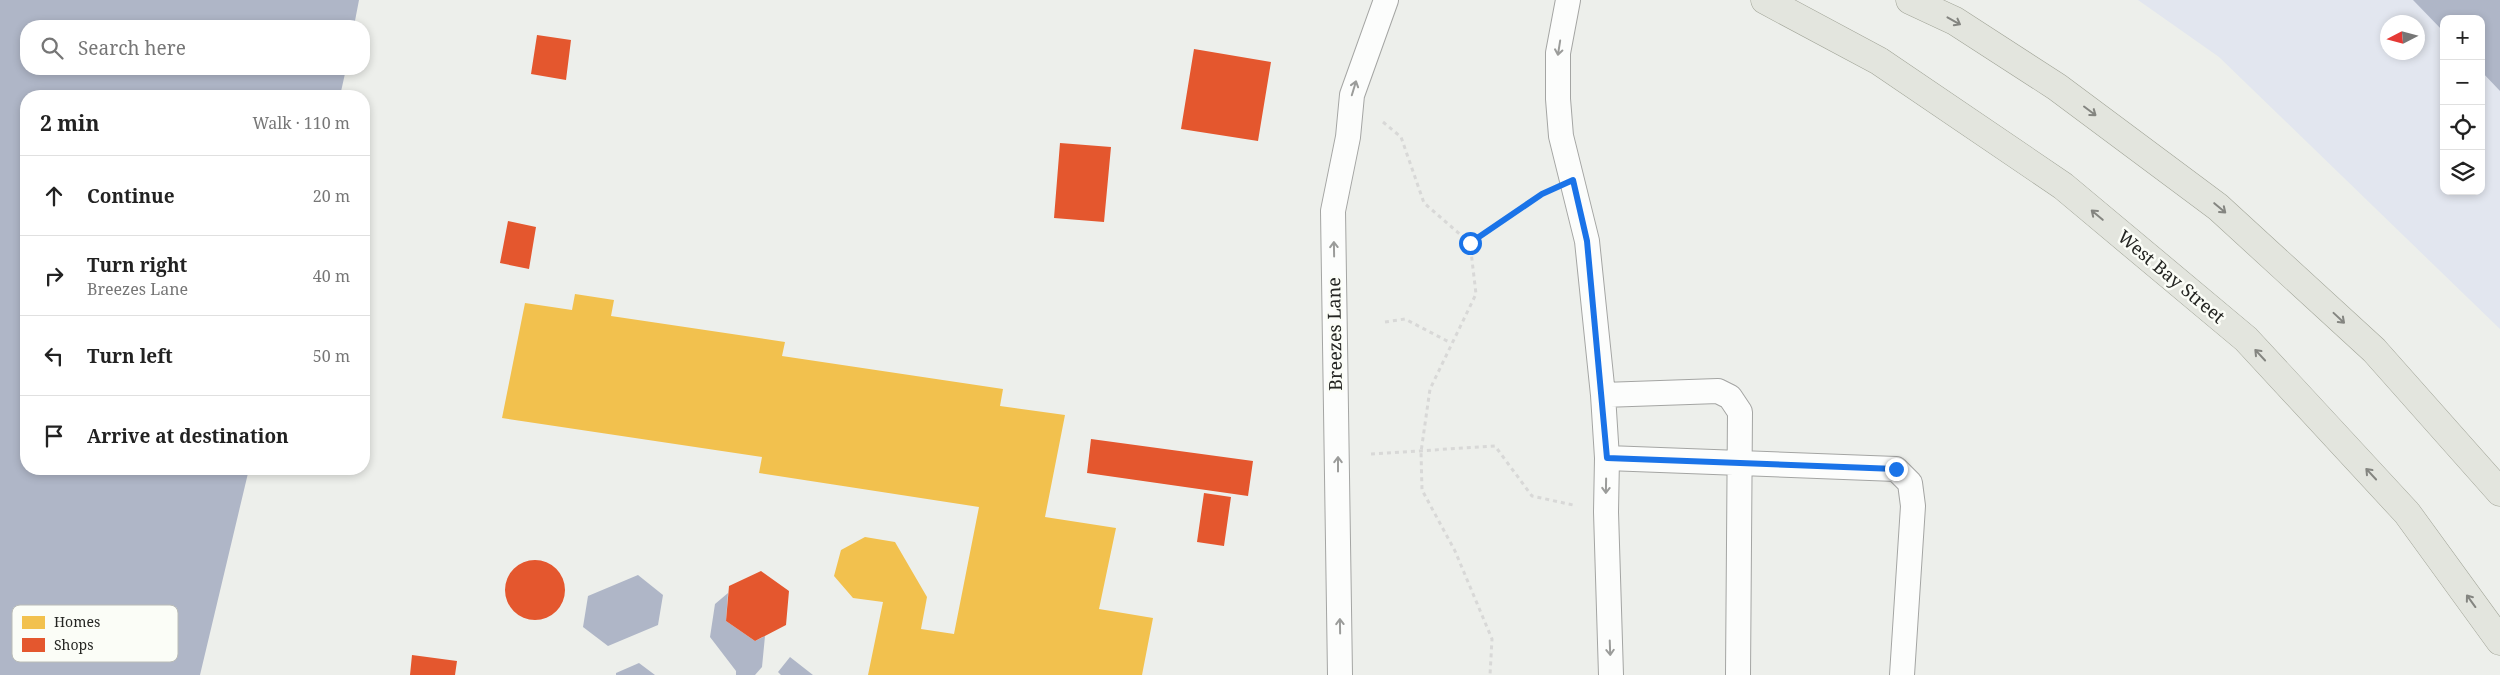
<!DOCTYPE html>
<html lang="en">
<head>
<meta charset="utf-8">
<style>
	:root { --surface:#fff; --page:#f2f2f2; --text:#222; --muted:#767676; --line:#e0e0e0 }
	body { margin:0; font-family:"Noto Serif",serif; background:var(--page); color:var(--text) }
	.controls { position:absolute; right:15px; top:15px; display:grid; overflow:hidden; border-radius:10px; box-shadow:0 2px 8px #0003 }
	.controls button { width:45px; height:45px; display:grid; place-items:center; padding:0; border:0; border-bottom:1px solid var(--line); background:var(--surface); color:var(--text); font:25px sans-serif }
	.compass { position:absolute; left:2380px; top:15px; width:45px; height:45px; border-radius:50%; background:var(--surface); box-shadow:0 2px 8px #0003; rotate:264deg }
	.stop { position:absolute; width:15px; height:15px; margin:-11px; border:4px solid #1a73e8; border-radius:50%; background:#fff }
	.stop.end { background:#1a73e8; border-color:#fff; box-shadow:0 1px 5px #0008 }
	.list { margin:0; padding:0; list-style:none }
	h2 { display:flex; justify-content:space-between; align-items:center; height:65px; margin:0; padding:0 20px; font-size:21px }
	h2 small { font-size:16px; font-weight:400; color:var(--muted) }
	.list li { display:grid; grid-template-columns:32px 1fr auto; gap:15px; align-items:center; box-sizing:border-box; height:80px; padding:0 20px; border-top:1px solid var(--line) }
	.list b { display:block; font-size:19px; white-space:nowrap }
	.list p { margin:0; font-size:16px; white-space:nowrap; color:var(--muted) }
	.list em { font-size:16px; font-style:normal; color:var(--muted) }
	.icon { flex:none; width:28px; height:28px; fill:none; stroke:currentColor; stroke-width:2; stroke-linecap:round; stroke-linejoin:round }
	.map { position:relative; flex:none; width:2500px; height:675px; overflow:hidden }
	.search { position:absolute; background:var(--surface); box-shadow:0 2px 8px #0003; left:20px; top:20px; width:350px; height:55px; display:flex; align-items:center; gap:12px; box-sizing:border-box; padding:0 18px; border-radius:20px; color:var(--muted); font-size:19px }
	.panel { position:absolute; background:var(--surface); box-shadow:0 2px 8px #0003; left:20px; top:90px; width:350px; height:385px; border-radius:20px }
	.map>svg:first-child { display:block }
</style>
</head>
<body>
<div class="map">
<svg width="2500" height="675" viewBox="0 0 2500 675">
	<rect width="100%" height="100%" fill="#edefeb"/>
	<path fill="#e2e6ef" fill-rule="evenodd" d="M2138,0H2500V329L2219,57ZM2444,19H2481V191H2444ZM2388,22H2418V52H2388Z"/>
	<path fill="#afb6c7" d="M0,0H359L354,26H26V69H346L340,96H26V469H249L200,675H0Z
		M2413,0H2500V91L2481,71V19H2444V32Z
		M638,575L663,595L658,625L608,646L583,627L588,596Z
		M728,593L726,621L755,641L765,636L762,667L755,675H736V671L710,637L715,604Z
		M790,657L813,675H781L778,672Z
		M639,663L655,675H616V673Z"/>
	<path fill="#f2c14e" d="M575,294L614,300L611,316L785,342L782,356L1003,389L1000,406L1065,415L1045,517L1116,528L1099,609L1153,618L1142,675H868L883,602L853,598L834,576L841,550L865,537L895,542L927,597L921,629L954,634L979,507L759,473L762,457L502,418L525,303L572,310Z"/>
	<path fill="#e4572e" d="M537,35L571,40L566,80L531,74Z
		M1194,49L1271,62L1258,141L1181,129Z
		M1060,143L1111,147L1104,222L1054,218Z
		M508,221L536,227L529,269L500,263Z
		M1091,439L1253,461L1248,496L1087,473Z
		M1204,493L1231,497L1224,546L1197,542Z
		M505 590a30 30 0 1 1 60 0a30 30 0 1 1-60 0Z
		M761,571L789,591L786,625L755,641L726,621L729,586Z
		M412,655L457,661L455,675H410Z"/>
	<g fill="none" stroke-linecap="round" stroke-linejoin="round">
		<defs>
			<path id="lane" d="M1568,0L1558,53V99L1561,136L1587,241L1603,395L1607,458L1606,512L1611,675
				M1603,395L1718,391L1730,397L1740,412L1738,675
				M1607,458L1896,469L1910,483L1913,506L1902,675
				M1340,675L1333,211L1348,137L1352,95L1386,0"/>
			<path id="primary" d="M1765,0L1879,61L2063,186L2246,339L2407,513L2500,641
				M1910,0L1955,21L2057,87L2218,207L2374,350L2500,492"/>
		</defs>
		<use href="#lane" stroke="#a4a5a3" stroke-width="26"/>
		<use href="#primary" stroke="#a1a497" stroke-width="29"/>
		<path stroke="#d8d8d7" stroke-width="3" stroke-dasharray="4 4" stroke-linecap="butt" d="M1383,122L1401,137L1424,203L1470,243L1476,294L1430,389L1421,452L1422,490L1455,551L1492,639L1490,675
			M1470,243L1541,195
			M1385,322L1405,319L1451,343
			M1371,454L1495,446L1532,496L1573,505"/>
		<use href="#lane" stroke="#fcfdfc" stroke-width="24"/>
		<use href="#primary" stroke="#e3e5de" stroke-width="28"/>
	</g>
	<defs><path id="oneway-shaft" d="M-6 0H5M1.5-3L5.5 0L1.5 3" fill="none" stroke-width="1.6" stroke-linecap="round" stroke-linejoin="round" transform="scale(1.25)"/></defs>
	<g stroke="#848580">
		<use href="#oneway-shaft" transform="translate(1954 21) rotate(29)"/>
		<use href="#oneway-shaft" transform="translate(2090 111) rotate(37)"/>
		<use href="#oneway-shaft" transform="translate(2220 208) rotate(40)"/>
		<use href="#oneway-shaft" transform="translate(2097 215) rotate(-140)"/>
		<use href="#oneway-shaft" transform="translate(2339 318) rotate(43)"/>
		<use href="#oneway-shaft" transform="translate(2260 355) rotate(-133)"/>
		<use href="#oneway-shaft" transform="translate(2371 474) rotate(-133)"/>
		<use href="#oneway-shaft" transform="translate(2471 601) rotate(-126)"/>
	</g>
	<g stroke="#9b9c9a">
		<use href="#oneway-shaft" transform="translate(1559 48) rotate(99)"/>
		<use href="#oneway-shaft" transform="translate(1354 88) rotate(-73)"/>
		<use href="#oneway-shaft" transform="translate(1334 249) rotate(-91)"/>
		<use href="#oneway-shaft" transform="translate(1338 464) rotate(-90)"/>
		<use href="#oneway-shaft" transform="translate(1606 486) rotate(91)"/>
		<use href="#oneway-shaft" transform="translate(1340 626) rotate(-91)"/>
		<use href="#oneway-shaft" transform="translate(1610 648) rotate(88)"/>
	</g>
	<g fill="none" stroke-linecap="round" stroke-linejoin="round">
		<path stroke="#1a73e8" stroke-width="6" d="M1470,243L1542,194L1573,180L1587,241L1607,458L1896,469"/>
	</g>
	<g text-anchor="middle" stroke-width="5" stroke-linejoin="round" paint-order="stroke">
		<g font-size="18" fill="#242522" stroke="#fbfdf7">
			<text transform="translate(2171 277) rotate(40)" y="6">West Bay Street</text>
			<text transform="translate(1335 334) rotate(-91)" y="6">Breezes Lane</text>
		</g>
	</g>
	<rect x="12" y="605" width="166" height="57" rx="8" fill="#fbfdf7" stroke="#babcb7" stroke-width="1"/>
	<rect x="22" y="616" width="23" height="13" fill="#f2c14e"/>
	<rect x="22" y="638" width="23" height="14" fill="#e4572e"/>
	<g font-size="14" fill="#242522">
		<text x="54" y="627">Homes</text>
		<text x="54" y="650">Shops</text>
	</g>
</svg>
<div class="controls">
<button>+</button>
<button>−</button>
<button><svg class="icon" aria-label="locate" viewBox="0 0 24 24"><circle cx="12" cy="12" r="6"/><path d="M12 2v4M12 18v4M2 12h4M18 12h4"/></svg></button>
<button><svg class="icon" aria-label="layers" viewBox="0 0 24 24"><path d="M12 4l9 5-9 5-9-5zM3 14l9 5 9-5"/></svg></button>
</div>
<svg class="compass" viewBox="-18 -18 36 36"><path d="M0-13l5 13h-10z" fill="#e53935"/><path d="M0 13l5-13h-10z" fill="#767676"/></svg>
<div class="stop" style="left:1470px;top:243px"></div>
<div class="stop end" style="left:1896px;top:469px"></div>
<div class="search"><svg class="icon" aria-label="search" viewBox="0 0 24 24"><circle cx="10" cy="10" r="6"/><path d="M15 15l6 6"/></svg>Search here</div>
<section class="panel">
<h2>2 min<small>Walk · 110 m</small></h2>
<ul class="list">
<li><svg class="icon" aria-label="ahead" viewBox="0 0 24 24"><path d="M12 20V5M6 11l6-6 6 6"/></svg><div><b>Continue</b></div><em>20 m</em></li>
<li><svg class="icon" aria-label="right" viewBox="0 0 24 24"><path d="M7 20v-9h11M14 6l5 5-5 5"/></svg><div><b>Turn right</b><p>Breezes Lane</p></div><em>40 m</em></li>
<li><svg class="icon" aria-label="left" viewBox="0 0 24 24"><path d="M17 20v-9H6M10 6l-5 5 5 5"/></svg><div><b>Turn left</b></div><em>50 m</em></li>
<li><svg class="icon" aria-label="arrive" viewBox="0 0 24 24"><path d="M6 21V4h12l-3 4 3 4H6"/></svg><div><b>Arrive at destination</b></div></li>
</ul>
</section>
</div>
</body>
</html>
